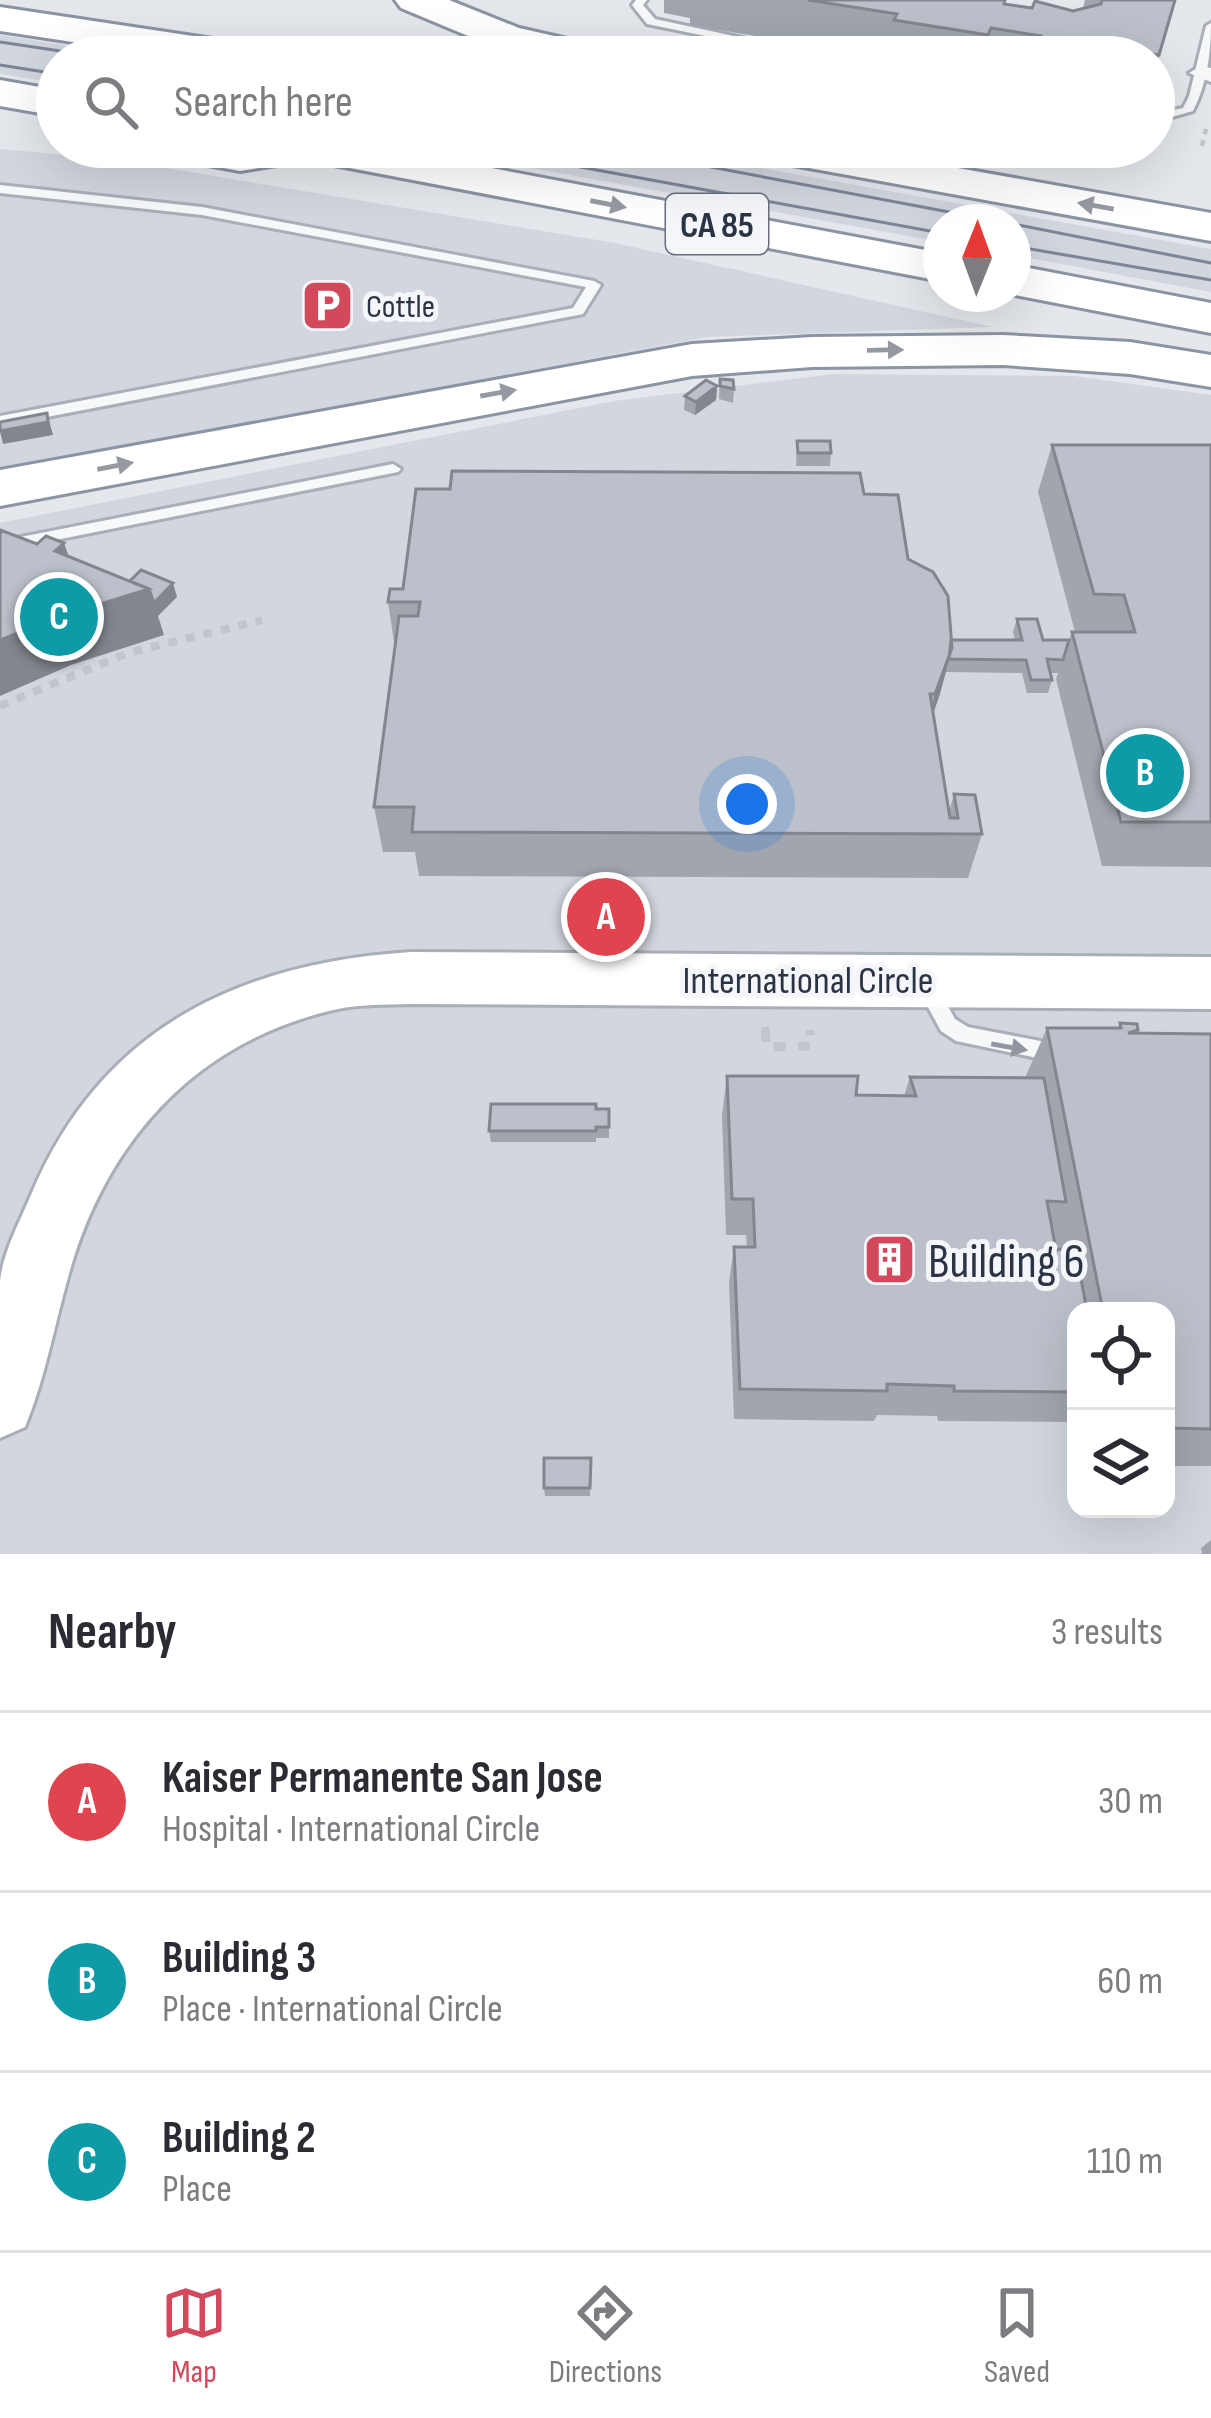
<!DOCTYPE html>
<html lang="en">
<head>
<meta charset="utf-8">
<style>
	:root { --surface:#fff; --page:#f7f7f7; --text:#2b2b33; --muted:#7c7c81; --line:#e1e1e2; --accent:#d1495b }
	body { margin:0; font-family:"Sofia Sans Condensed",sans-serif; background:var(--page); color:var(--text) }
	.controls { position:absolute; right:36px; bottom:36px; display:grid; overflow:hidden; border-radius:24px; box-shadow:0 12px 48px #0002 }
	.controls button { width:108px; height:108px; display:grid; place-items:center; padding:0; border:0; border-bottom:3px solid var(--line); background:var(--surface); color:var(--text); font:60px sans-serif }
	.compass { position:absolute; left:923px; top:204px; width:108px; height:108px; border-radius:50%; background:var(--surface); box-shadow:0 12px 48px #0002; rotate:1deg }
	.you { position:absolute; left:747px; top:804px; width:42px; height:42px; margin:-30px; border:9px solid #fff; border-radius:50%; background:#1a73e8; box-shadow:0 0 0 18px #1a73e833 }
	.badge { display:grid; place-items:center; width:78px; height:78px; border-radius:50%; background:var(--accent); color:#fff; font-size:39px; font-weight:700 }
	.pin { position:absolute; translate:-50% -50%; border:6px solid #fff; box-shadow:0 3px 12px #0006 }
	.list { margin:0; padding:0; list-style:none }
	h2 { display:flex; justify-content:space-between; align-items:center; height:156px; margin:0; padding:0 48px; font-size:51px }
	h2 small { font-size:39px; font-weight:400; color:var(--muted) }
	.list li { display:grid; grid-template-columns:78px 1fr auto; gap:36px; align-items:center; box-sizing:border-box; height:180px; padding:0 48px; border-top:3px solid var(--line) }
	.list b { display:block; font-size:45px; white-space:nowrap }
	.list p { margin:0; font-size:39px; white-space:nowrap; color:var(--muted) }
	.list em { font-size:39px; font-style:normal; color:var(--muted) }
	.icon { flex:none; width:66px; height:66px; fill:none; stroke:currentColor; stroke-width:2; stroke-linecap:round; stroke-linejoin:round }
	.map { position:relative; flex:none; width:1211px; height:1554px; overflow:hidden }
	.search { position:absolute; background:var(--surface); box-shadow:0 12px 48px #0002; left:36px; right:36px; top:36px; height:132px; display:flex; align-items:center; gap:30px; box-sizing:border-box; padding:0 42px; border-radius:66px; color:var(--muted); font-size:45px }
	.sheet { height:696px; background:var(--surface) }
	nav { display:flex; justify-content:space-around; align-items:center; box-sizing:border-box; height:168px; border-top:3px solid var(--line); background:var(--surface); font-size:33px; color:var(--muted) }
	nav a { display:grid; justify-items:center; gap:6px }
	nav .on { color:var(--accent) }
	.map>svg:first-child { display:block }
</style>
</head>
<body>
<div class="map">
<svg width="1211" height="1554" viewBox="0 0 1211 1554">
	<rect width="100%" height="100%" fill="#e4e7ec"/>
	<path fill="#d2d6de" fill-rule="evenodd" d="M0,35L138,57H57V83L0,74Z
		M416,147H644L1211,249V292L1013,255V222H941V242Z
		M0,149L118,160L615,243L993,327L707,337L0,469Z
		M834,374L1074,376L1211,395V1554H0V523L614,401ZM1076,1311H1166V1509H1076Z"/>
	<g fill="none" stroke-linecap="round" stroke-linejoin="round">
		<defs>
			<path id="lane" d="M636,0H647L643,5L655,19L831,57H808L647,24L632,5Z
				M1211,23C1211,53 1207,84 1193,111L1154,122V114L1183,108L1189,96L1206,26Z
				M0,185L202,207L594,281L601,285L583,314L578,315L0,426V416L573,308L586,287L202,215L0,193Z
				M393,464L401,469L398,472L0,551V541Z
				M928,980L935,983L955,1019L968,1027L1061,1045L1068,1048L1071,1054L1068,1060L1061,1063L956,1041L941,1031L918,989L921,983Z"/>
			<path id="street" d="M1201,66L1211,68V82L1189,73Z"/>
			<path id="secondary" d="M411,952L1211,957V1009L411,1004C384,1005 355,1004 329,1011C199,1043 113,1134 73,1260C56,1315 47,1374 25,1427L0,1438C0,1386 0,1332 0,1281C3,1252 20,1221 31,1195C101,1028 239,963 411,952Z"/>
			<path id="highway" d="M395,0H449L519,28L607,48L613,57H540L492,46L401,8Z
				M0,7L253,45L268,48L274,57H172L0,31Z
				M0,80L57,90V116L0,106Z
				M154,147H380L941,253V281L308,160L240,171L160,156Z
				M743,147H840L1211,213V241L765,160L749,156Z
				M1013,265L1211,303V333L1010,294Z
				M1003,335L1130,342L1211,355V387L1130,374L1003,365L812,367L692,376L0,506V470L692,344L812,337Z"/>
		</defs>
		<use href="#lane" stroke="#a9aeb7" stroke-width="6"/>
		<use href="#street" stroke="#a9aeb7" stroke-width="6"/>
		<use href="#secondary" stroke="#a9aeb7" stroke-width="6"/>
		<use href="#highway" stroke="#8b94a3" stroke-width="6"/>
		<path stroke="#c2c5cb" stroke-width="4.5" stroke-dasharray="6 6" stroke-linecap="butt" d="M1202,146L1206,129"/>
		<path stroke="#c2c5cb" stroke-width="8" stroke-dasharray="9 9" stroke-linecap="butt" d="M0,706L128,653L262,620
			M765,1027L766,1033"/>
		<path stroke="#c2c5cb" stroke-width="9" stroke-dasharray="12 12" stroke-linecap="butt" d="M765,1030L767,1047L811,1046L810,1030"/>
		<use href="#lane" fill="#f7f8fa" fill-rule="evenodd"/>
		<use href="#street" fill="#f7f8fa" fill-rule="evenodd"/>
		<use href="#secondary" fill="#fff" fill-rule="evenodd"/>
		<use href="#highway" fill="#fff" fill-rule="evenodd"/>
		<path stroke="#7d8696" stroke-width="3" d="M0,42L100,57
			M0,65L57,74
			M471,147L941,233
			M605,147L1002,222
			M1013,224L1211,263
			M1013,246L1211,280"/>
	</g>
	<path fill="#a1a5ae" d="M664,0H1006L1005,4L1032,8L1073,11L1083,8L1085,0H1175L1154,74V57H881L690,25V18L664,13Z
		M720,379L734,389L733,403L719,399Z
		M717,386L716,400L695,415L684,410L685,396Z
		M797,441L831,453L830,466H796Z
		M1052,445H1211V867L1102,866L1056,679L1058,673H1050L1052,680L1048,693H1027L1022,673L946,672L933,714L949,812L954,794L982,834L968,878L419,876L415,852H383L374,807L395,649L388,602L403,589L864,494L908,559L951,640H1015L1013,632L1017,619L1043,640H1069L1072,632H1075L1038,492Z
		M1120,1023L1138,1030L1136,1033L1211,1034V1466H1166V1311H1076V1422L938,1421L937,1416L877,1415L874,1421L734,1419L729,1282L734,1247H747L746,1235H726L722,1115L727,1076L856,1095L904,1096L910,1077L1025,1078L1047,1028H1118Z
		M596,1109H609V1138H596V1142H491L489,1131Z
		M591,1458L590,1496H545L544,1488Z
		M1211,1540V1554H1202L1201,1548Z"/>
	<path fill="#83868d" d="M717,386L716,400L695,415L696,402Z
		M47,413L53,435L3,444L0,431Z
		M64,543L81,591L55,551Z
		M173,583L177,597L158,616L164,635L71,665L0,696V640L52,619L149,589Z
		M952,648L940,694L924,740L935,694Z"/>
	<path fill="#bbc0ca" stroke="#83868d" stroke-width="3" d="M808,0H1005L1004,4L1032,8L1035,1L1073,11L1101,4L1102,0H1175L1159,55L1143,53L1142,57H1124L1038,43L1041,36L991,28L988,35L894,20L897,14Z
		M720,379L733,380L734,389L720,386Z
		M706,380L717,386L696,402L685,396Z
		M47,413L48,422L0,431V422Z
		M797,441H830L831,453H798Z
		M1052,445H1211V822H1121L1072,632H1135L1124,595L1094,594Z
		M452,471L860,473L864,494L898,495L908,559L933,572L948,596L952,648L935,694H930L950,818H958L954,794L975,795L982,834L412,832L414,807H374L399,616H418L420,602H388L390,589H403L416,489H450Z
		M0,530L37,544L46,536L64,543L55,551L149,589L52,619L0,640Z
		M141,570L173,583L154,603L149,589L130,581Z
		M1017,619H1037L1043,640H1069L1063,660L1047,659L1052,680H1031L1026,660L949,659L951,640H1022Z
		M1120,1023L1137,1024L1138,1030L1128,1033L1211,1034V1429L1166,1428V1311H1103L1047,1028H1121Z
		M727,1076H858L856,1095L916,1096L910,1077L1044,1078L1066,1202L1047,1201L1056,1250L1075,1247L1087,1311H1076V1392L954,1391V1386L887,1384V1391L740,1389L734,1247H755L753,1199H732Z
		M491,1104H596V1109H609V1127H596V1131H489Z
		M544,1458H591L590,1488H544Z"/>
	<defs><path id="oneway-solid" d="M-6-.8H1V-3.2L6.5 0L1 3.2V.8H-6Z" transform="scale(3)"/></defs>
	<g fill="#959aa2">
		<use href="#oneway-solid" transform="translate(608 204) rotate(11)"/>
		<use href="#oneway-solid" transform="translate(1096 206) rotate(-170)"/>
		<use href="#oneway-solid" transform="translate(885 350) rotate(-1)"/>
		<use href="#oneway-solid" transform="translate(498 393) rotate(-10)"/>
		<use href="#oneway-solid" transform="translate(115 466) rotate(-11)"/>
	</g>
	<use fill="#9196a0" href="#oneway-solid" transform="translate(1009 1047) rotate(10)"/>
	<defs>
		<symbol id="parking-square" viewBox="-11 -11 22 22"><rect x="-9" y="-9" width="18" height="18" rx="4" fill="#d1495b" stroke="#f4f6f9"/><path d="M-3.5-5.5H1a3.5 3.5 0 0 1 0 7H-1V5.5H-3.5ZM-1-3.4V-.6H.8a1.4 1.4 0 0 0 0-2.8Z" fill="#fff"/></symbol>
		<symbol id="building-square" viewBox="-11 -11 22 22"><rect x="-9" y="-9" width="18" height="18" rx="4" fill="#d1495b" stroke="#f4f6f9"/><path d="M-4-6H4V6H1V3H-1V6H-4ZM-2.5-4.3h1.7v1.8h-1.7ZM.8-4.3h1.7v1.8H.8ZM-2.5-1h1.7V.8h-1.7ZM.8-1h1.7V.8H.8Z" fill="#fff"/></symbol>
	</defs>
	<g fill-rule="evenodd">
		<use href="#parking-square" x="298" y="276" width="59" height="59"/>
		<use href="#building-square" x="860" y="1230" width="59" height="59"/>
	</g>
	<g text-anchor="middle" stroke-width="10" stroke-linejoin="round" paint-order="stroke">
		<g font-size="33" fill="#2b3445" stroke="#f4f6f9" text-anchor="start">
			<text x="366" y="317">Cottle</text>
		</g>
		<rect fill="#f4f6f9" stroke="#676e7b" stroke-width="3" x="666" y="194" width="102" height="60" rx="9"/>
		<g font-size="36" font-weight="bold" fill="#2b3445">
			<text x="717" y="237">CA 85</text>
		</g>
		<g font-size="39" fill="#2b3445" stroke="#f4f6f9">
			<text x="808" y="993">International Circle</text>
		</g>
		<g font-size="48" fill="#2b3445" stroke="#f4f6f9" text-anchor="start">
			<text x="928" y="1277">Building 6</text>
		</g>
	</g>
</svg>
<div class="controls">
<button><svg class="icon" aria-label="locate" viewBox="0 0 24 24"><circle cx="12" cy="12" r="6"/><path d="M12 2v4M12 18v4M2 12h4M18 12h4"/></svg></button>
<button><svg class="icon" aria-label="layers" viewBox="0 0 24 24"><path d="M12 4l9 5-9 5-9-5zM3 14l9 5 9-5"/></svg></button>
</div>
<svg class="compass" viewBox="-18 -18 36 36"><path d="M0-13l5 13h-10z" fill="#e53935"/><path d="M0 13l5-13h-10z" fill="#7c7c81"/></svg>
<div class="you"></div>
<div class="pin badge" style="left:606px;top:917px;background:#e0444e">A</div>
<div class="pin badge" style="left:1145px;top:773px;background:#0f9aa8">B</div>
<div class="pin badge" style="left:59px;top:617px;background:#0f9aa8">C</div>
<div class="search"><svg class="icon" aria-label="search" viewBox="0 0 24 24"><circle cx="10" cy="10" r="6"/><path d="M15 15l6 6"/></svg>Search here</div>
</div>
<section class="sheet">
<h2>Nearby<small>3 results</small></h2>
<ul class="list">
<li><span class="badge" style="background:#e0444e">A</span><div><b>Kaiser Permanente San Jose</b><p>Hospital · International Circle</p></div><em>30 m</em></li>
<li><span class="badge" style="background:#0f9aa8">B</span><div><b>Building 3</b><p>Place · International Circle</p></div><em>60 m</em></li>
<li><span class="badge" style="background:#0f9aa8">C</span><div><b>Building 2</b><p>Place</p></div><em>110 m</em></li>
</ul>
</section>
<nav>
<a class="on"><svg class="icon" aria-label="map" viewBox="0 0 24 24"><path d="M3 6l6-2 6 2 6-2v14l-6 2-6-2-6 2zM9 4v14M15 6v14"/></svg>Map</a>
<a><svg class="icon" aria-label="directions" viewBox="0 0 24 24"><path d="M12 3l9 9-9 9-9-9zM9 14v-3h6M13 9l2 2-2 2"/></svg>Directions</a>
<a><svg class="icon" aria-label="saved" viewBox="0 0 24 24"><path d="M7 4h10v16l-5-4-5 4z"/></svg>Saved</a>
</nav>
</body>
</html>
